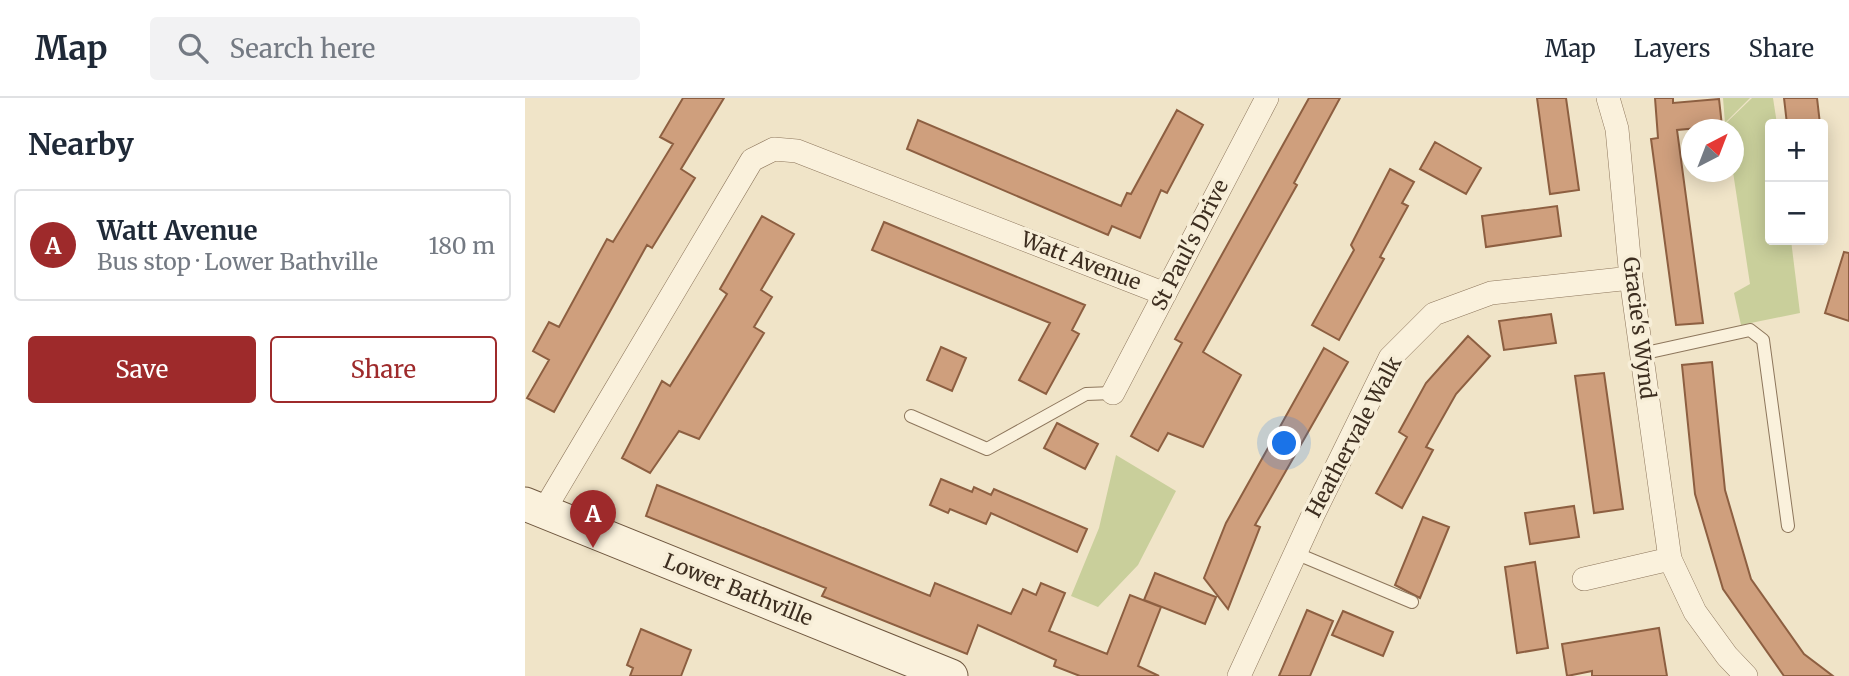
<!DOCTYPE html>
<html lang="en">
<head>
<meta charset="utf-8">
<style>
	:root { --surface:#fff; --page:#f2f2f3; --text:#1f2937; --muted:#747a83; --line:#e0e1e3; --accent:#9e2a2b }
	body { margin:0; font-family:Merriweather,serif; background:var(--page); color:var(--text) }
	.controls { position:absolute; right:21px; top:21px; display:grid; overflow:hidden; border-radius:7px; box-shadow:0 4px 18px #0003 }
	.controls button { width:63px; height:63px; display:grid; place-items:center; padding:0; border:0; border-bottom:2px solid var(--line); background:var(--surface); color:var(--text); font:35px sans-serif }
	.compass { position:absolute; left:1156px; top:21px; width:63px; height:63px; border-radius:50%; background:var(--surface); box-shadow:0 4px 18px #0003; rotate:42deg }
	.you { position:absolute; left:760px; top:346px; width:24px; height:24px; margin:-18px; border:5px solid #fff; border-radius:50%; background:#1a73e8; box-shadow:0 0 0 10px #1a73e833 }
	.badge { display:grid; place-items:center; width:46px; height:46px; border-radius:50%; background:var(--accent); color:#fff; font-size:23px; font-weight:700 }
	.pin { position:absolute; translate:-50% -58px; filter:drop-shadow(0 2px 4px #0008) }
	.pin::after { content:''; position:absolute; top:37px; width:24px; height:21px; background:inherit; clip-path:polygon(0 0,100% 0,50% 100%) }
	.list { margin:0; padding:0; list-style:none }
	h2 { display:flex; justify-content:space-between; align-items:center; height:91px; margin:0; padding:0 28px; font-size:30px }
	h2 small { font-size:23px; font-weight:400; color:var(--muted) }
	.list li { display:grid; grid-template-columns:46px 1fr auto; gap:21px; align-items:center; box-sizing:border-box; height:112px; margin:0 14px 14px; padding:0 14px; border:2px solid var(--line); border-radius:7px }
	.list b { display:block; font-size:26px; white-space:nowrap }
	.list p { margin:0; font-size:23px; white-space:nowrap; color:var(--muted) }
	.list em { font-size:23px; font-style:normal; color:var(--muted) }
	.actions { display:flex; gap:14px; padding:21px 28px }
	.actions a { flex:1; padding:16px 0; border:2px solid var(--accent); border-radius:7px; text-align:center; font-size:24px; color:var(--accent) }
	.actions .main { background:var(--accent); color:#fff }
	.icon { flex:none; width:38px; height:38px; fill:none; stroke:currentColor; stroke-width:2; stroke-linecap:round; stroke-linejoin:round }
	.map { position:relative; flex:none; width:1324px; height:578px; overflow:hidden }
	header { display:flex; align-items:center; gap:42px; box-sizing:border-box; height:98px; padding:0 35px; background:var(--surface); border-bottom:2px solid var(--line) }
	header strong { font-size:33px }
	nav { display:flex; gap:38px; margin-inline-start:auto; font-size:24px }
	.search { width:490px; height:63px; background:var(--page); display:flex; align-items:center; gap:18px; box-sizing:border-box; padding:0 24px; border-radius:7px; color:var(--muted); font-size:26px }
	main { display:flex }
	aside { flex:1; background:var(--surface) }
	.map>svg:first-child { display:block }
</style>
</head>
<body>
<header>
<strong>Map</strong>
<div class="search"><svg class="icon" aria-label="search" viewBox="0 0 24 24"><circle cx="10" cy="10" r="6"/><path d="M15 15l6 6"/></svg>Search here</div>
<nav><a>Map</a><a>Layers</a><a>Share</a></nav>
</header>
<main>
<aside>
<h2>Nearby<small></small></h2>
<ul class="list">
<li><span class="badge">A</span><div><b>Watt Avenue</b><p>Bus stop · Lower Bathville</p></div><em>180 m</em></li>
</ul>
<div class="actions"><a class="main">Save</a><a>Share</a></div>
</aside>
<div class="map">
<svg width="1324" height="578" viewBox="0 0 1324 578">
	<rect width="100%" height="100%" fill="#f0e4c8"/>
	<path fill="#c9cf9b" d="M1198,0H1225L1200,25Z
		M1227,0H1248L1252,26H1245V142H1266L1275,215L1216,227L1209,195L1225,186L1208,74L1209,32L1201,31L1200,26Z
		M591,357L651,393L613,467L573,509L546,498L574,430Z"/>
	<path fill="#cf9f7d" stroke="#8d5f41" stroke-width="2" d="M158,0H199L156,71L170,80L127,150L122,147L29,314L2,300L24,262L8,253L24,224L34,229L82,141L88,144L148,46L135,39Z
		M784,0H815L769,85L772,87L678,254L716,277L678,349L643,335L633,353L606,338L657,245L650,241Z
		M1012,0H1041L1054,92L1025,96Z
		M1130,0H1148V5L1194,1L1197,28L1152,32L1178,225L1151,227L1126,41L1133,40Z
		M1259,0H1292L1295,26H1262Z
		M652,12L678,27L642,95L636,92L615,140L587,128L583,137L382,51L393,22L596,108L602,95L606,96Z
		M910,44L956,70L941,96L895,71Z
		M865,71L889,84L877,105L883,108L855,159L859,161L814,242L787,227L829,152L826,147Z
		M1032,108L1036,138L961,149L957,118Z
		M237,118L269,136L236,192L247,199L229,229L239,235L174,341L154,333L125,375L97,360L137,283L145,288L202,196L195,191Z
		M359,124L560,207L547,232L554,236L521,296L494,282L525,225L347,152Z
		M1319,154L1324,155V223L1300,215Z
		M1026,216L1031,245L979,252L974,223Z
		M943,238L965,258L931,296L901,349L908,352L877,410L851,395L882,339L874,334L901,285Z
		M416,249L441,260L427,293L402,282Z
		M799,250L823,264L730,427L735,429L703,511L679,480L701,425Z
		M1187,264L1200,392L1226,481L1279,556L1308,578H1259L1198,491L1170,396L1157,267Z
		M1079,275L1098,411L1069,415L1050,278Z
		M532,325L573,346L560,371L519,350Z
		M416,381L447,394L449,389L466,397L469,391L562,431L552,454L466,415L461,426L425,411L423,415L405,407Z
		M132,387L405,498L410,485L486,516L498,491L511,497L516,485L540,495L524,533L582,556L605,497L636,509L613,568L634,578H555L529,568L531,562L453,527L442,556L297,498L301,490L121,418Z
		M1049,408L1054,439L1005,446L1000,415Z
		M898,419L924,429L895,500L870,487Z
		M1010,464L1023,550L992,555L980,469Z
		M630,475L691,499L680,526L619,502Z
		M782,512L808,523L785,578H754Z
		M818,513L868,534L858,558L807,537Z
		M1134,530L1142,578H1067V573L1042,578L1037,546Z
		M116,531L166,552L156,578H105L108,570L102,567Z"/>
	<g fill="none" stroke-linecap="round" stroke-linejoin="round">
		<defs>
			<path id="service" d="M1116,256L1225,232L1238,242L1263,428
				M386,318L462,351L561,296L588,295
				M770,455L887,504"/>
			<path id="minor" d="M1083,0L1092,31L1106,180L1145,461L1170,514L1202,558L1221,578
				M588,295L742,0
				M18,414L227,62L249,51L272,53L640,196
				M1059,481L1145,461
				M714,578L788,417L865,260L909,216L966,195L1106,180"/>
			<path id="secondary" d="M0,406L426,578"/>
		</defs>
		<use href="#service" stroke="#8d765c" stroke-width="14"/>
		<use href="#minor" stroke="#8d765c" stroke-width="24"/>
		<use href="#secondary" stroke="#6f573f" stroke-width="35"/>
		<use href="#service" stroke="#faf1dc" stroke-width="12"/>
		<use href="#minor" stroke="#faf1dc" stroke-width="23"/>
		<use href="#secondary" stroke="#faf1dc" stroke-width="33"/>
	</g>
	<g text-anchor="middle" stroke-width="7" stroke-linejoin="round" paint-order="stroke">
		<g font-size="21" fill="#3d2e20" stroke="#f7eed8">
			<text transform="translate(665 147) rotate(-63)" y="7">St Paul's Drive</text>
			<text transform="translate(556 163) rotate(21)" y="7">Watt Avenue</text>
			<text transform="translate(1114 230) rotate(83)" y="7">Gracie's Wynd</text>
			<text transform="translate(829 339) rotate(-62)" y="7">Heathervale Walk</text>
			<text transform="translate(213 492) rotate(22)" y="7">Lower Bathville</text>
		</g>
	</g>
</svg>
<div class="controls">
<button>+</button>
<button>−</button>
</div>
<svg class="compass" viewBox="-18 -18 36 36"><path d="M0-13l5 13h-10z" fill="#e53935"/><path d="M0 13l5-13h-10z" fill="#747a83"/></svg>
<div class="you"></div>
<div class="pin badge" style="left:68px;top:450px">A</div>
</div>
</main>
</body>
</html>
